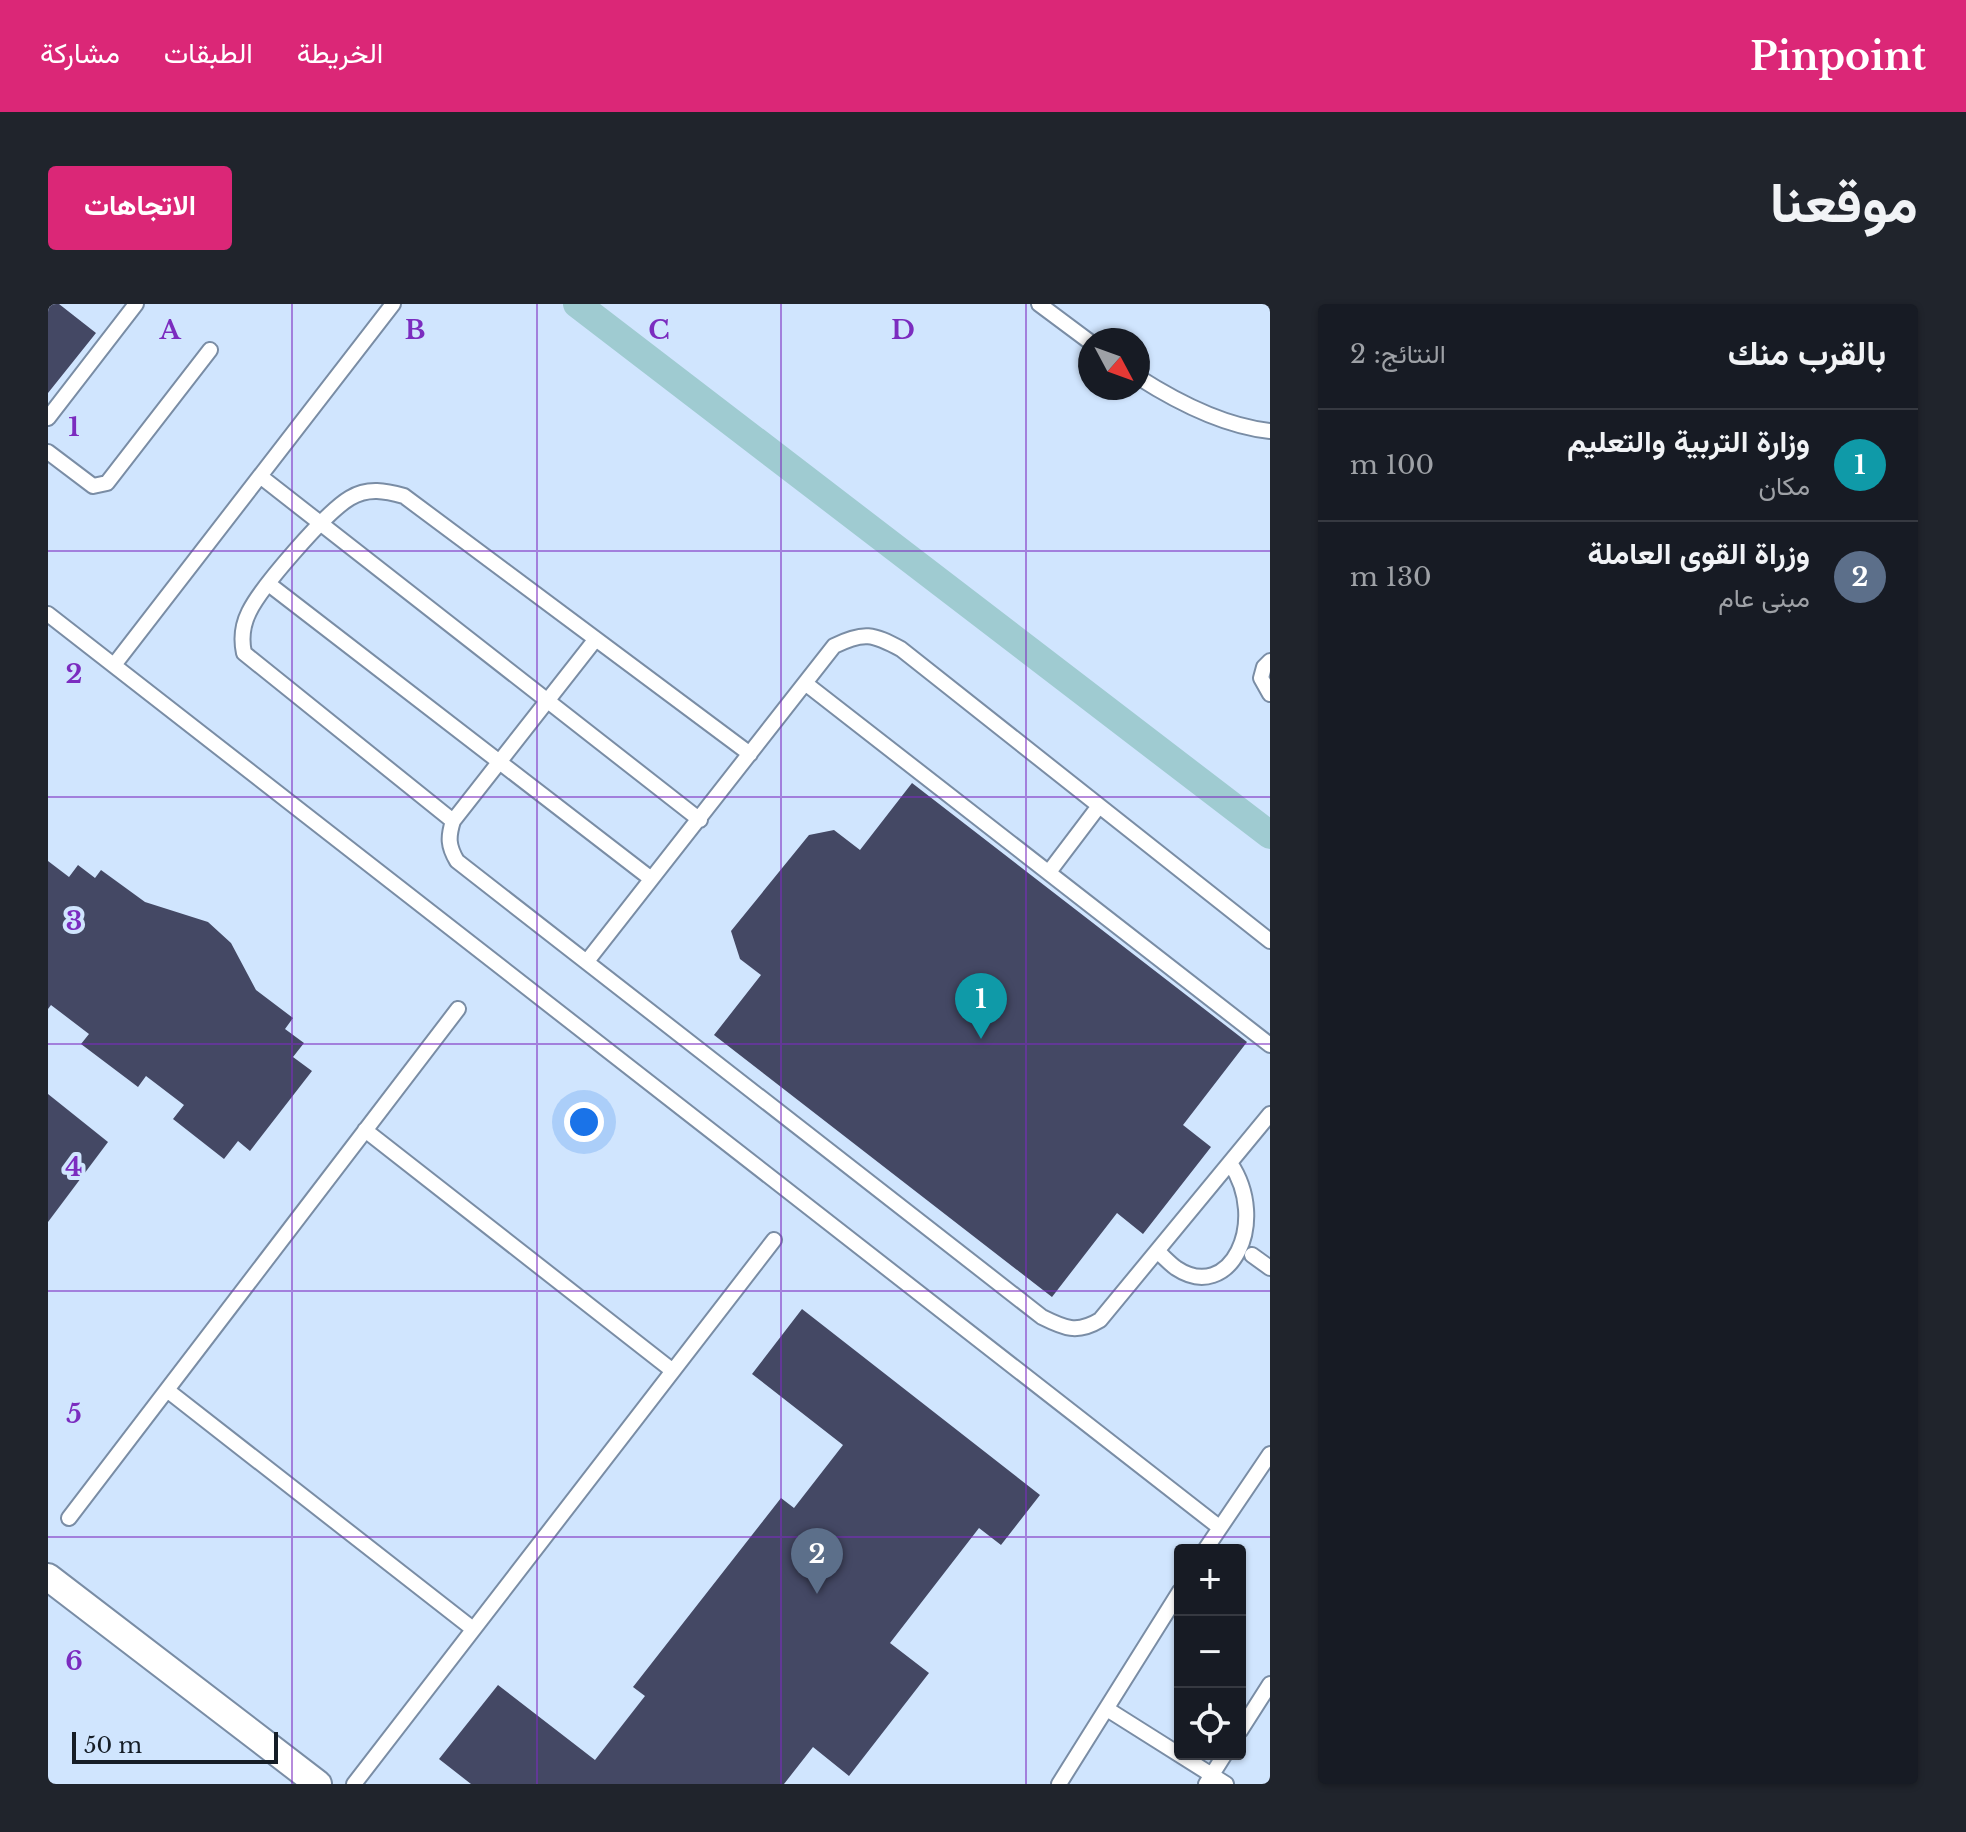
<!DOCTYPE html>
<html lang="ar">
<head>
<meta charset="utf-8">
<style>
	:root { --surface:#171b24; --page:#20242c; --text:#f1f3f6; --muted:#9ea1a6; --line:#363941; --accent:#db2777 }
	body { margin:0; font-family:"Libre Baskerville",Vazirmatn,serif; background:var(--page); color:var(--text); direction:rtl }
	.controls { position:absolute; right:24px; bottom:24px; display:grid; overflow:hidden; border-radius:8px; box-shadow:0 2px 6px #0004 }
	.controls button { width:72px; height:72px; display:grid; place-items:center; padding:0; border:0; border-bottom:2px solid var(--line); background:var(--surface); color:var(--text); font:40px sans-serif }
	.compass { position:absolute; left:1030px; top:24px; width:72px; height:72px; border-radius:50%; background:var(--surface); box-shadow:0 2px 6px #0004; rotate:131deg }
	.scale { position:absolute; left:24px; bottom:20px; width:206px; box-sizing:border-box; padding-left:8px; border:4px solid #151d26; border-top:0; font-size:22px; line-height:28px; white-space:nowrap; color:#151d26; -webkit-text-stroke:6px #d0e5fe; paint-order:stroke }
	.you { position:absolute; left:536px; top:818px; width:28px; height:28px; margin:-20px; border:6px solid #fff; border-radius:50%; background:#1a73e8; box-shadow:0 0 0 12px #1a73e833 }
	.badge { display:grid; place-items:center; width:52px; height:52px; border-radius:50%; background:var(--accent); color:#fff; font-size:26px; font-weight:700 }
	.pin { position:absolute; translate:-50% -66px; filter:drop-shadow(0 2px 4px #0008) }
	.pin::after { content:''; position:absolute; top:42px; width:28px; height:24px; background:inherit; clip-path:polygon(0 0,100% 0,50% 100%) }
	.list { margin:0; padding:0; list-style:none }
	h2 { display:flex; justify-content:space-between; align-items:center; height:104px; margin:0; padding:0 32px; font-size:34px }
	h2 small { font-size:26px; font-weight:400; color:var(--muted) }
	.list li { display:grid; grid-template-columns:52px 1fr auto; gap:24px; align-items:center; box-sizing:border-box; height:112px; padding:0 32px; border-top:2px solid var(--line) }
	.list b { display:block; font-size:30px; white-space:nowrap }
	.list p { margin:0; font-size:26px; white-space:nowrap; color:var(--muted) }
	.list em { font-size:26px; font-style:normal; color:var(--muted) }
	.icon { flex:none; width:44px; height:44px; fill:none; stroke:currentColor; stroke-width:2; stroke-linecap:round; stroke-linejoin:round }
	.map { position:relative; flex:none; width:1222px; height:1480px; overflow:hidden; direction:ltr; border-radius:8px }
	header { display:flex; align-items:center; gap:48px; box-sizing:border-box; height:112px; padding:0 40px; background:var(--accent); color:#fff }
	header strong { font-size:38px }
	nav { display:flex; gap:44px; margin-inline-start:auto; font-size:28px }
	.intro { display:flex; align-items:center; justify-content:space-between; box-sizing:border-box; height:192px; padding:0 48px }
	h1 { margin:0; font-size:56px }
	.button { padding:20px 36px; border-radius:8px; background:var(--accent); color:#fff; font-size:28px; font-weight:700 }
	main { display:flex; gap:48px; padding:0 48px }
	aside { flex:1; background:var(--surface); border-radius:8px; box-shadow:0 2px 6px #0004 }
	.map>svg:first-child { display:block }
</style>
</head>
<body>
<header>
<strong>Pinpoint</strong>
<nav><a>الخريطة</a><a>الطبقات</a><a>مشاركة</a></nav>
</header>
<div class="intro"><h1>موقعنا</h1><a class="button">الاتجاهات</a></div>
<main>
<aside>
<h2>بالقرب منك<small>النتائج: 2</small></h2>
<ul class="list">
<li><span class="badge" style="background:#0f9aa8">1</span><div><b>وزارة التربية والتعليم</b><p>مكان</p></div><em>100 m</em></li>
<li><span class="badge" style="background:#5c6f8a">2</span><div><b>وزراة القوى العاملة</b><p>مبنى عام</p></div><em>130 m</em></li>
</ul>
</aside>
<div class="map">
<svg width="1222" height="1480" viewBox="0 0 1222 1480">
	<rect width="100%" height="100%" fill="#d0e5fe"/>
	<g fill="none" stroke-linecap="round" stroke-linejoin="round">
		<path stroke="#9fcbd1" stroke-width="28" d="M529,0L1222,531"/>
	</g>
	<path fill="#444864" d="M0,0H11L48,29L0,89Z
		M864,479L1199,738L1135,821L1163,843L1095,930L1069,909L1004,993L666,731L713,671L692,655L683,627L761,531L786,526L812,546Z
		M0,557L21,573L30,561L47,574L53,566L97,598L160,618L183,639L208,686L245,714L237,725L256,739L245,753L264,767L202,847L190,837L176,855L125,815L136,801L98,772L90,783L33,740L41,730L3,701L0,705Z
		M0,790L60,838L0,918Z
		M754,1005L992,1191L953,1241L931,1224L842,1339L881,1369L801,1472L765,1443L736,1480H423L391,1455L450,1381L547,1456L597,1392L585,1383L733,1194L746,1204L795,1141L704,1070Z"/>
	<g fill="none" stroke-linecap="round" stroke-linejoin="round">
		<defs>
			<path id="lane" d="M991,0L1042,38
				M1090,73C1129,98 1175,122 1222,127
				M0,114L88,0
				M0,148L45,182L59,179L162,46
				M212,172L652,516
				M222,281L602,574
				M0,310L1171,1223
				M547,336L405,517C400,533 400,542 409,557L994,1013C1016,1024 1029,1030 1052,1016L1222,810
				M1222,357L1216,363L1213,374L1222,390
				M66,361L345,0
				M757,379L1222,741
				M405,517L196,349C193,335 194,322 201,308C213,283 278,208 302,194C320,183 338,187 356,192L702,450
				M1001,568L1051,502
				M540,656L786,342C816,327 825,330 853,345L1222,637
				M317,826L625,1067
				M1109,947C1115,952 1121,959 1128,964C1182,1000 1222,918 1182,859
				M1204,951L1222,964
				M119,1086L425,1325
				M21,1214L410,705
				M1157,1246L1222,1150
				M1059,1405L1178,1480
				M1192,1427L1222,1380
				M306,1480L726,936
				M1011,1480L1132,1287
				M1158,1480L1177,1450"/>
			<path id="street" d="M0,1273L270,1480"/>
		</defs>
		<use href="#lane" stroke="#7a8da5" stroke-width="18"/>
		<use href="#street" stroke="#7a8da5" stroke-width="30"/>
		<use href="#lane" stroke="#fff" stroke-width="14"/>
		<use href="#street" stroke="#fff" stroke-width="26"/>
	</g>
	<path fill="none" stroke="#7b2cbf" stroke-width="2" stroke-opacity="0.55" d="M244,0V1480M489,0V1480M733,0V1480M978,0V1480M0,247H1222M0,493H1222M0,740H1222M0,987H1222M0,1233H1222"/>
	<g font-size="26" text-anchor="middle" font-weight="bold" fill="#7b2cbf" stroke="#d0e5fe" stroke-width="8" stroke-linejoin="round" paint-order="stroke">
		<text x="122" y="35">A</text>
		<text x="367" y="35">B</text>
		<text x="611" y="35">C</text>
		<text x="855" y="35">D</text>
		<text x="26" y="132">1</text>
		<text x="26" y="379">2</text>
		<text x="26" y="626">3</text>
		<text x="26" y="872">4</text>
		<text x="26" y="1119">5</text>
		<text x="26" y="1366">6</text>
	</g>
</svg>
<div class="controls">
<button>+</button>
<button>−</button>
<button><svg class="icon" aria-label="locate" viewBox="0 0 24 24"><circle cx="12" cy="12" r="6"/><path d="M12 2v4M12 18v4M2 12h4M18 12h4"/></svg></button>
</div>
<svg class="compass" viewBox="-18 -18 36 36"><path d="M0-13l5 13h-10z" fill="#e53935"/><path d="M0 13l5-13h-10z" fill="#9ea1a6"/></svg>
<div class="scale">50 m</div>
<div class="you"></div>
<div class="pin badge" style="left:933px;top:735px;background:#0f9aa8">1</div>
<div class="pin badge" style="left:769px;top:1290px;background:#5c6f8a">2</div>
</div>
</main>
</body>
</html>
